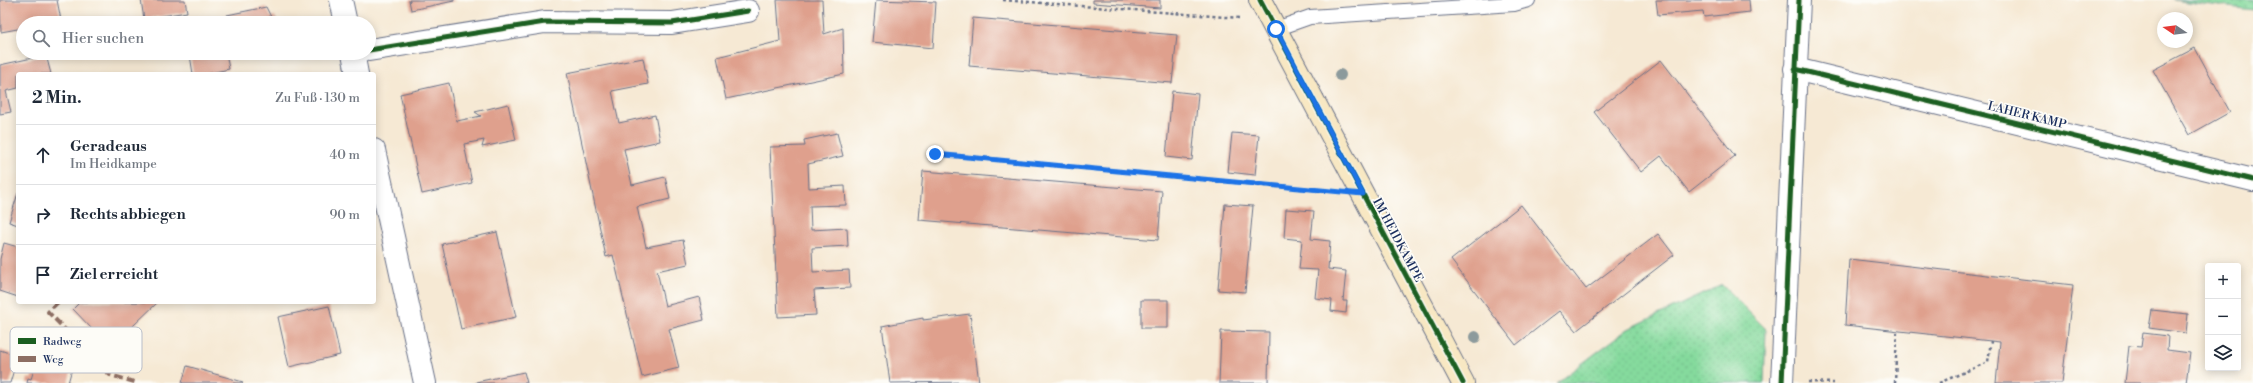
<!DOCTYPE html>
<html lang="de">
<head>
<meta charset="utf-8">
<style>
	:root { --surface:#fff; --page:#f2f2f3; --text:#1f2937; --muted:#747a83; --line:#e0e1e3 }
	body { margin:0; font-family:"Libre Bodoni",serif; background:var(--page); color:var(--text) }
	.controls { position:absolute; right:12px; bottom:12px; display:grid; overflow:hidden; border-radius:4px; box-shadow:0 2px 10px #0003 }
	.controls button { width:36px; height:36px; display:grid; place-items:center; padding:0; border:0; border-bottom:1px solid var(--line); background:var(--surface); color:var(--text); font:20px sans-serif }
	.compass { position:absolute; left:2157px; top:12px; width:36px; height:36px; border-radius:50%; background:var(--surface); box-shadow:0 2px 10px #0003; rotate:283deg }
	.stop { position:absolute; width:12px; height:12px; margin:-9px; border:3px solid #1a73e8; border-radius:50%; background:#fff }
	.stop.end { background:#1a73e8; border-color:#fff; box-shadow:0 1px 4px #0008 }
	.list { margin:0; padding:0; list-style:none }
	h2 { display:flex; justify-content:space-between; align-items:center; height:52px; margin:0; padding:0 16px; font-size:17px }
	h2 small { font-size:13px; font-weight:400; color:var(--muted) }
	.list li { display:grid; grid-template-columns:26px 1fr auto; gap:12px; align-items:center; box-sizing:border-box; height:60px; padding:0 16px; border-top:1px solid var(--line) }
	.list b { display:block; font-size:15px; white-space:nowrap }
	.list p { margin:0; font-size:13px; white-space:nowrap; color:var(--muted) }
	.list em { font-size:13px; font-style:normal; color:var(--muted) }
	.icon { flex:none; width:22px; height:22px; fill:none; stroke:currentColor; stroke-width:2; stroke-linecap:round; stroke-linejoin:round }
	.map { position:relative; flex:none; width:2253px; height:383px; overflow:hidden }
	.search { position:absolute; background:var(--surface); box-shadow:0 2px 10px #0003; left:16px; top:16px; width:360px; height:44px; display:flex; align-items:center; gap:10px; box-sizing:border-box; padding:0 14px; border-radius:22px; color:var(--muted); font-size:15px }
	.panel { position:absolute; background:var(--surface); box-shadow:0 2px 10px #0003; left:16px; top:72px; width:360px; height:232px; border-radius:4px }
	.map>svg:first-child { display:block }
</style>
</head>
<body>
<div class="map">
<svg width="2253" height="383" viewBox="0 0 2253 383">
	<defs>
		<pattern id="grass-dots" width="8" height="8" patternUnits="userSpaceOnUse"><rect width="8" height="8" fill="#85da9d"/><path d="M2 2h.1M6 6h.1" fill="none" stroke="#72bb8a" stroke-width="1.8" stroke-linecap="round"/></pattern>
	</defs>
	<rect width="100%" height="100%" fill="#fdfcf7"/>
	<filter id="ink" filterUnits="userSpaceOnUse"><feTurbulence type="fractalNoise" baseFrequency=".025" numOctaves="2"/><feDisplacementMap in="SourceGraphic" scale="8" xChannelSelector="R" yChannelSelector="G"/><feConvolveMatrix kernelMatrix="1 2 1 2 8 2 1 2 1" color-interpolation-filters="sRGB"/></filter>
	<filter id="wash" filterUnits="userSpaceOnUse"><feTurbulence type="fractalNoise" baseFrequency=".012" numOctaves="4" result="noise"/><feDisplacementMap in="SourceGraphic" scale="16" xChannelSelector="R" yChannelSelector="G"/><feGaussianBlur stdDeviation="0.9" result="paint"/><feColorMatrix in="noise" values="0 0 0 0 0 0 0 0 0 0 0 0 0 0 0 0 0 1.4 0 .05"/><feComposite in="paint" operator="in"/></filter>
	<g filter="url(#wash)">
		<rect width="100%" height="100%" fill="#f6e9d4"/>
		<path fill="url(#grass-dots)" stroke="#50847e" d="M2172,0H2253V10Z
			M1722,285L1766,329L1764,383H1556L1628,329Z"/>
		<g id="blocks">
			<path fill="#dfa08d" d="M0,0H57L61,20L45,23H23V28L1,32Z
				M141,0H185L187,12L144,19Z
				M409,0H454V1L411,10Z
				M777,0H822L824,34L843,28L844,74L726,99L717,57L780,41Z
				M876,0L936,2L933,48L872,42Z
				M1093,0H1160V8L1093,3Z
				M1656,0H1749L1750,12L1704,17L1703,11L1658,15Z
				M266,7L271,17L275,16L277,23H214L228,19L227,15Z
				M973,18L1177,35L1172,83L969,66Z
				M2195,48L2230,112L2189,135L2153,70Z
				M198,53H226L229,69L206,74H193L190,55Z
				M46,55L51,74H18V88L6,91L11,112L0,114V65Z
				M643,58L648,84L612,91L619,123L655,115L660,141L624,149L632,185L665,177L670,199L637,207L646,247L683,240L688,264L657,271L665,306L699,297L704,320L669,329L679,368L642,377L613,255L606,257L567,73Z
				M1661,60L1735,156L1689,192L1661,156L1641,172L1594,112Z
				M449,83L457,121L481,116L475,112L508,104L516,140L482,147L484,140L464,144L472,183L422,194L400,94Z
				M1172,91L1198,94L1192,160L1166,157Z
				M837,133L843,156L808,164L809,188L845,186L846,205L810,206L811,230L847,228L848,246L812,248L813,272L849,270L850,288L814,290L816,315L778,317L770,147L805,146L804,140Z
				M1232,133L1259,135L1255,175L1228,172Z
				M923,171L1162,191L1158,240L919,220Z
				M18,193V225L9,222Z
				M1225,204L1253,206L1245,292L1218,290Z
				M1521,205L1586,289L1658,234L1674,255L1576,331L1559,311L1516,345L1451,260Z
				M1286,209L1314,211L1311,239L1330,241L1328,269L1346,271L1343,301H1347L1346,313L1331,311L1332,300L1315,298L1318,270L1299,269L1302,240L1284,238Z
				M497,232L516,317L461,329L442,244Z
				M4,243L18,247V297L0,291V259Z
				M1849,259L2073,285L2062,383H1996L2000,342L1845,325Z
				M1141,300H1168V328H1141Z
				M80,302H158L110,348L73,309Z
				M329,306L340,355L289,367L278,317Z
				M2152,310L2188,314L2186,333L2149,328Z
				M970,314L979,382L890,383L882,326L923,318V320Z
				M1221,331L1269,332L1268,383H1219Z
				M2143,333L2168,336L2167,350L2190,353L2186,383H2125L2129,346L2141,347Z
				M41,348L75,358L68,383H27L28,378L31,379Z
				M0,350L18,356L10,383H0Z
				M187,366L243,382L242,383H182Z
				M524,372L527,383H476V382Z"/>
		</g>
	</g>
	<g filter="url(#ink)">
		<use href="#blocks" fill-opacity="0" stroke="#687087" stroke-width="1"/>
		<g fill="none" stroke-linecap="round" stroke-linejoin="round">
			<defs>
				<path id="lane" d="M1276,29L1310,17L1514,4L1528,0"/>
				<path id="street" d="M341,0L346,23
					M369,50L545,22L672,23L748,11
					M353,53L357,74
					M1795,69L2253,180
					M374,150L425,383
					M1782,383L1799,0"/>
				<path id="secondary" d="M1260,0L1463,383"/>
			</defs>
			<use href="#lane" stroke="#687087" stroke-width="16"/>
			<use href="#street" stroke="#687087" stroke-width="24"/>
			<use href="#secondary" stroke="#687087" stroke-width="24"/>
			<path stroke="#687087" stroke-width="2.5" stroke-dasharray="3 3" stroke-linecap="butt" d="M1003,0L1239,18
				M935,154L1329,191
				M1808,382L1834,383
				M1895,383L1897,330
				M1939,383L1988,362L1991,341"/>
			<use href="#lane" stroke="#fff" stroke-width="14"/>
			<use href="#street" stroke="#fff" stroke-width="22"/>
			<use href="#secondary" stroke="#f8e8c3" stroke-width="22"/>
			<path stroke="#8d6e63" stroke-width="4" stroke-dasharray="8 4" stroke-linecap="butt" d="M58,302L48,312L110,375L138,383"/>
			<defs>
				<path id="cycleway" d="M1260,0L1463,383
					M369,50L545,22L672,23L748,11
					M1795,69L2253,180
					M1782,383L1799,0"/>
			</defs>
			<use href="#cycleway" stroke="#fdfcf7" stroke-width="8"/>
			<use href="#cycleway" stroke="#1b5e20" stroke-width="5"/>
		</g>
		<g fill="#8c9a9c">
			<circle cx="1340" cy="75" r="6"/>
			<circle cx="1475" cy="337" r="6"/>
		</g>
	</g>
	<g fill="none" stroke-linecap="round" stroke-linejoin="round" filter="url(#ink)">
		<path stroke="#1a73e8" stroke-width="5" d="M935,154L1363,194L1276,29"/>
	</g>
	<g text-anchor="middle" stroke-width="3.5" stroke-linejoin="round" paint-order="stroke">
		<g font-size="12" fill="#1b2f5e" stroke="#fdfcf7">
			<text transform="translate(2027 115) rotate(14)" y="4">LAHER KAMP</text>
			<text transform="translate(1398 240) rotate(62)" y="4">IM HEIDKAMPE</text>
		</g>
	</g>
	<rect x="10" y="327" width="132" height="46" rx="6" fill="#fdfcf7" stroke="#b9bec9" stroke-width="1"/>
	<rect x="18" y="338" width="18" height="6" fill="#1b5e20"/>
	<rect x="18" y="356" width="18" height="6" fill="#8d6e63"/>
	<g font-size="11" fill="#1b2f5e">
		<text x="43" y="345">Radweg</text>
		<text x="43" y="363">Weg</text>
	</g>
</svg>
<div class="controls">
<button>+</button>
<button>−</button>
<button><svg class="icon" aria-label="layers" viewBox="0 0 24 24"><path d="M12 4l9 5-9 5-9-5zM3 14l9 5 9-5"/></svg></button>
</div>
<svg class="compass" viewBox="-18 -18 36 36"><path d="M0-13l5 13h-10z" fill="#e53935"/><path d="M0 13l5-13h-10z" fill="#747a83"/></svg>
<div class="stop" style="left:1276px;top:29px"></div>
<div class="stop end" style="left:935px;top:154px"></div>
<div class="search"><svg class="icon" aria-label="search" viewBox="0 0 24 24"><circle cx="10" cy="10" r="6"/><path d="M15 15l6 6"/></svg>Hier suchen</div>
<section class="panel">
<h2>2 Min.<small>Zu Fuß · 130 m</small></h2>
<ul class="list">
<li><svg class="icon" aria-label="ahead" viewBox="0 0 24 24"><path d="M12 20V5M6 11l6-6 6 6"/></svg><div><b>Geradeaus</b><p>Im Heidkampe</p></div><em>40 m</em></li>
<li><svg class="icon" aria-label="right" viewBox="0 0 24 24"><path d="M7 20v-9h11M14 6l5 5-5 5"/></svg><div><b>Rechts abbiegen</b></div><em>90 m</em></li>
<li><svg class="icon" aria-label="arrive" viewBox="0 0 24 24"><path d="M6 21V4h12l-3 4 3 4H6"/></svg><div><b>Ziel erreicht</b></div></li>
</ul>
</section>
</div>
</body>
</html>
